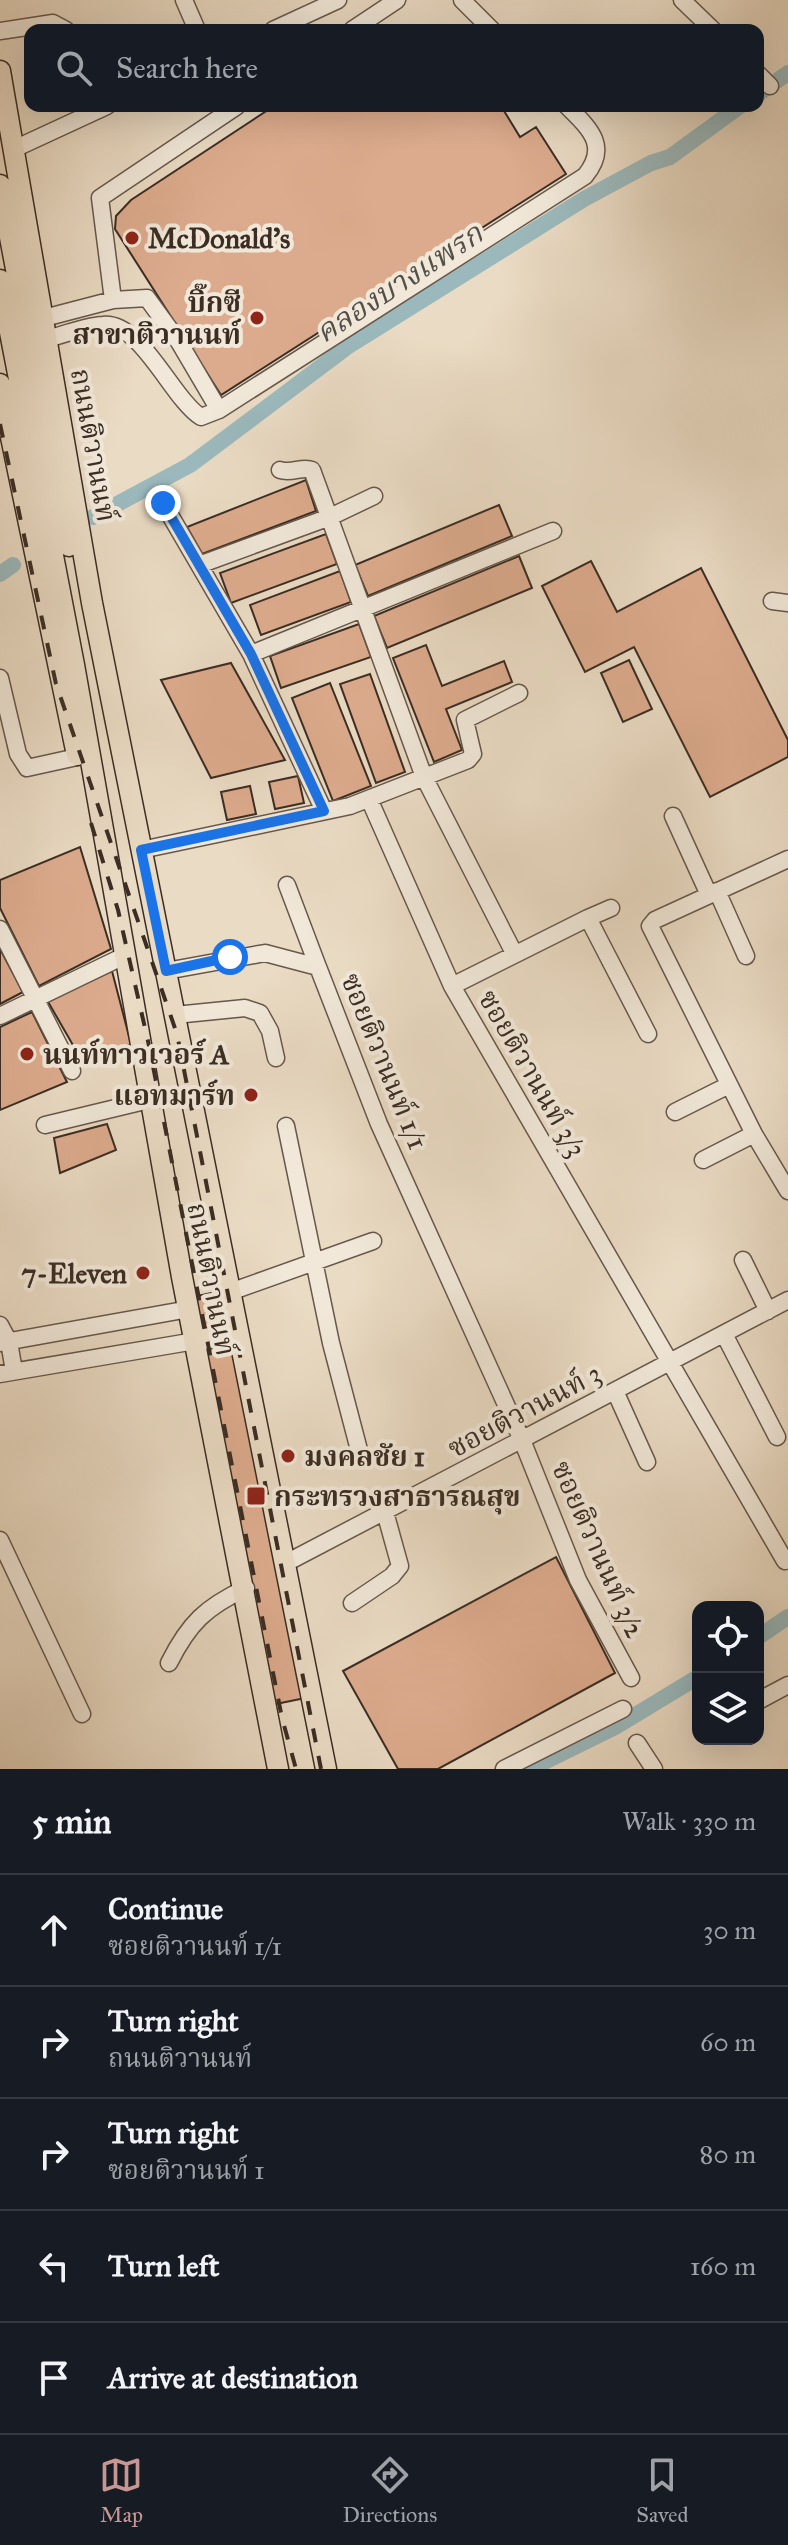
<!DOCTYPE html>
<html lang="en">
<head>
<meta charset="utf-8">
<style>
	:root { --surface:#171b24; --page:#20242c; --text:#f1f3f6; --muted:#9ea1a6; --line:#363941; --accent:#c59692 }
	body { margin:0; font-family:"IM FELL Great Primer","Noto Serif Thai",serif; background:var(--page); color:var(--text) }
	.controls { position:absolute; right:24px; bottom:24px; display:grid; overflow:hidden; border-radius:16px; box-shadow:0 8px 32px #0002 }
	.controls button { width:72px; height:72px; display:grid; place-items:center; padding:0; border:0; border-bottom:2px solid var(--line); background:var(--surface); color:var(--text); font:40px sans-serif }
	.stop { position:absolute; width:24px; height:24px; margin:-18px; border:6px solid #1a73e8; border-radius:50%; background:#fff }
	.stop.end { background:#1a73e8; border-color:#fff; box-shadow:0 2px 8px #0008 }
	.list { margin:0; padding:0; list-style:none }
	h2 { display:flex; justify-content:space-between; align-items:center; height:104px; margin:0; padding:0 32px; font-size:34px }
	h2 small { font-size:26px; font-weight:400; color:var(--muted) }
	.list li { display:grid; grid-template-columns:52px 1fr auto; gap:24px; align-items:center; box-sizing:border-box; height:112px; padding:0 32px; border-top:2px solid var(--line) }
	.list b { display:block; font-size:30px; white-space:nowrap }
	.list p { margin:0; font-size:26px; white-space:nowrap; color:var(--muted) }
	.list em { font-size:26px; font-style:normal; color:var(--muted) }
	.icon { flex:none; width:44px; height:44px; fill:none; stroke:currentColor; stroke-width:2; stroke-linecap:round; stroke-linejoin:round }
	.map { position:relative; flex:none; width:788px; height:1769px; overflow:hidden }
	.search { position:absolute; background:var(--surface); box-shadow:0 8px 32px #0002; left:24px; right:24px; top:24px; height:88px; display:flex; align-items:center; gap:20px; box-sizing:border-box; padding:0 28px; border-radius:16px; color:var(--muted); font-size:30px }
	.sheet { height:664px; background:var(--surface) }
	nav { display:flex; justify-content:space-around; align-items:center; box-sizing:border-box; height:112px; border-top:2px solid var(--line); background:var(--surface); font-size:22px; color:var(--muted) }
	nav a { display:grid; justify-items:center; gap:4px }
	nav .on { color:var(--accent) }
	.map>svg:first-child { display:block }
</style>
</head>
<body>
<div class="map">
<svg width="788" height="1769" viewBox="0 0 788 1769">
	<rect width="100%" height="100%" fill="#eadbc4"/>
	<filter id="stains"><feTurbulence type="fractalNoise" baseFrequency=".0025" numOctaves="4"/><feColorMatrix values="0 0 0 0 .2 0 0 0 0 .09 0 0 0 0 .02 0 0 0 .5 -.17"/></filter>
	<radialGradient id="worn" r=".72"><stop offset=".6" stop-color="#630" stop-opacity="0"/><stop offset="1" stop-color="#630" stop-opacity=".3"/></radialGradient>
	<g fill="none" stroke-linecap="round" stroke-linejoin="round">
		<path stroke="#9bb9bd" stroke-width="16" d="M758,94L788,73
			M93,517L190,465L347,347L584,199L651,163L670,157L740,106
			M0,574L13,565
			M758,1637L788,1617
			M530,1769L617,1726L698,1677"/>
	</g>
	<path fill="#dcab8d" stroke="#3b2d24" stroke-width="2" d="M274,106H501L520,137L536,127L566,174L221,395L115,229L116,216L131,200Z
		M306,480L316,511L202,554L187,527Z
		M499,505L512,536L368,596L355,565Z
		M326,534L337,564L231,603L220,573Z
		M519,556L532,588L387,648L374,616Z
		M591,561L617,612L701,568L788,740V757L710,797L634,647L585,672L542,586Z
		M340,571L351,602L261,635L250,605Z
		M359,624L371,657L281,688L270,656Z
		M426,645L442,686L504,661L512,682L446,709L462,750L434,762L393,658Z
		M629,660L652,709L623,722L601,673Z
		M231,663L285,760L211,778L161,680Z
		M370,674L405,772L376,783L340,684Z
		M330,683L371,786L333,801L292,698Z
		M298,776L304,803L275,809L269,782Z
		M250,786L256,814L227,820L221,792Z
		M80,847L111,949L39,986L0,908V880Z
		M0,949L23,992L0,1004Z
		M112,971L131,1044L85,1066L47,1000Z
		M32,1012L67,1082L0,1110V1027Z
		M107,1124L116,1150L60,1173L54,1138Z
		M236,1288L315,1696L271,1705L192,1297Z
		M556,1557L615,1673L438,1769H398L343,1671Z"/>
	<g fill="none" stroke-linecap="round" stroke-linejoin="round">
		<defs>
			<path id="minor" d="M184,0L197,30
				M462,0L492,30
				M682,0L713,30
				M273,30L338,0
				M352,30L397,0
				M0,31L53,23L66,30
				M758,74L770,86
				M14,149L107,106
				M113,300L100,198L237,106
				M44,318L113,300L147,298L179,342L219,410L201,417C172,399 141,321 103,325C85,326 65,334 48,339
				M219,410L585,176C610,146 589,128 567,106
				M280,470C292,474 302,466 312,470L424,777L514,953
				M163,503L251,654L324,811
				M199,565L330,517L374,496
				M772,601L788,603
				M251,654L553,531
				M0,678L18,754L27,768L77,757
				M370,801L452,986L785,1561
				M673,816L709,895
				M141,850L350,806L468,760L473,754L465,720L519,693
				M788,859L655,920L650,926L754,1134L788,1191
				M287,885L318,967
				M717,891L746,956
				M588,918L611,908
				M0,929L72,1071
				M166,971L265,953L318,967L379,1124L522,1440L578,1580L631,1678
				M452,986L588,918L648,1034
				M175,1015L245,1008L260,1013L270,1031L276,1058
				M0,1016L124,956
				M675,1112L729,1085
				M45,1125L149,1100
				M286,1126L331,1343L359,1450
				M703,1160L754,1134
				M743,1260L768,1311
				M230,1292L373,1241
				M0,1325L9,1342L14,1371
				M724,1334L777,1437
				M0,1343L189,1309
				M0,1374L195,1341
				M615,1391L647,1462
				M0,1540L82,1714
				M284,1564L788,1300
				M352,1603L392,1576L400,1566L385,1512
				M169,1663C189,1623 206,1607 246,1588
				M758,1701L788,1685
				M637,1743L654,1769
				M504,1769L623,1709"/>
			<path id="major" d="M0,71L92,603L326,1769
				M0,185L69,546
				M0,280L74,665L182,1277L278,1769
				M0,384L77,755
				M195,1341L238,1332"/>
		</defs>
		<use href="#minor" stroke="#67584c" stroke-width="19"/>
		<use href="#major" stroke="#3b2d24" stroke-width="23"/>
		<use href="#minor" stroke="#f1e8d9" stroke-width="16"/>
		<use href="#major" stroke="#eadbc4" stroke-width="20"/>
		<path stroke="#3b2d24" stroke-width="4" stroke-dasharray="14 14" stroke-linecap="butt" d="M0,424L56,684L177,1034L321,1769
			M91,823L118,910L148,1041L282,1718L296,1769"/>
	</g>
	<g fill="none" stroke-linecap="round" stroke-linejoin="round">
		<path stroke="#1a73e8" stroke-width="10" d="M163,503L251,654L324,811L141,850L166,971L230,957"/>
	</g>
	<g fill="#8f2418" stroke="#f1e8d9" stroke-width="3">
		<circle cx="132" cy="238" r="8"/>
		<circle cx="257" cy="318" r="8"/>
		<circle cx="27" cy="1054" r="8"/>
		<circle cx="251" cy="1095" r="8"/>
		<circle cx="143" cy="1273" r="8"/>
		<circle cx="288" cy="1456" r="8"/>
		<rect x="246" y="1486" width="20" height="20" rx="4"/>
	</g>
	<g text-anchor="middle" stroke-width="8" stroke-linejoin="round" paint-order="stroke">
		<g font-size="28" font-weight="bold" fill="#3b2d24" stroke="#f1e8d9" text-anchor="start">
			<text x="148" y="248">McDonald's</text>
			<text x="241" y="312" text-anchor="end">บิ๊กซี<tspan x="241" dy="32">สาขาติวานนท์</tspan></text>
			<text x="43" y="1064">นนท์ทาวเวอร์ A</text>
			<text x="235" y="1105" text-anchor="end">แอทมาร์ท</text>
			<text x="127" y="1283" text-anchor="end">7-Eleven</text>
			<text x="304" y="1466">มงคลชัย 1</text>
			<text x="274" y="1506">กระทรวงสาธารณสุข</text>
		</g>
		<g font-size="28" fill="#3b2d24" stroke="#f1e8d9">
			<text transform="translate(94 445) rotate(80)" y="10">ถนนติวานนท์</text>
			<text transform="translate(385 1061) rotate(68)" y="10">ซอยติวานนท์ 1/1</text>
			<text transform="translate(533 1073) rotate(60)" y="10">ซอยติวานนท์ 3/3</text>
			<text transform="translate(212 1279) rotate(79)" y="10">ถนนติวานนท์</text>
			<text transform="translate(524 1410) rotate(-28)" y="10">ซอยติวานนท์ 3</text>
			<text transform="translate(599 1549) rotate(66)" y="10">ซอยติวานนท์ 3/2</text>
		</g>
		<g font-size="30" font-style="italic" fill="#53504a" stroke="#f1e8d9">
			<text transform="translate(399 283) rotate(-33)" y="10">คลองบางแพรก</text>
		</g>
	</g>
	<rect width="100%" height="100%" filter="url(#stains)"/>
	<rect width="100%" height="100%" fill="url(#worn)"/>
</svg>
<div class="controls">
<button><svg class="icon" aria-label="locate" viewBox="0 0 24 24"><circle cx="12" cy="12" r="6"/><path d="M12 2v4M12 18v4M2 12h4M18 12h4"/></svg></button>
<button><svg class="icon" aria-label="layers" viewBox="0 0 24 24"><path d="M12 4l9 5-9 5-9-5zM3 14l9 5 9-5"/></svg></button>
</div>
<div class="stop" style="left:230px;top:957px"></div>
<div class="stop end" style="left:163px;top:503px"></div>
<div class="search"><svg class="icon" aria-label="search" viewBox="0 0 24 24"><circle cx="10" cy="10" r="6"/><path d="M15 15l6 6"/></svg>Search here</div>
</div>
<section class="sheet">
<h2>5 min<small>Walk · 330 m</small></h2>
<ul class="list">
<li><svg class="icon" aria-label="ahead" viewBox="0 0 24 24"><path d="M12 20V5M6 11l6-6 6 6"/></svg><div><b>Continue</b><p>ซอยติวานนท์ 1/1</p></div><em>30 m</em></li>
<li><svg class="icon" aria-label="right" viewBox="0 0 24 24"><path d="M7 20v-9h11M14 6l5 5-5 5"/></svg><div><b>Turn right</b><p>ถนนติวานนท์</p></div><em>60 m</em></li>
<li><svg class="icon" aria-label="right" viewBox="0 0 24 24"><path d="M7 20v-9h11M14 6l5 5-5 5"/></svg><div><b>Turn right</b><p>ซอยติวานนท์ 1</p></div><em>80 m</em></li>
<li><svg class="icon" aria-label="left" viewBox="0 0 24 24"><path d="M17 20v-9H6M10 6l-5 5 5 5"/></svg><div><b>Turn left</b></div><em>160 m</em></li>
<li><svg class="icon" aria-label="arrive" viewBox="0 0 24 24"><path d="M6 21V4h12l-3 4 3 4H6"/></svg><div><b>Arrive at destination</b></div></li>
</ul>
</section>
<nav>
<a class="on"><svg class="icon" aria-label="map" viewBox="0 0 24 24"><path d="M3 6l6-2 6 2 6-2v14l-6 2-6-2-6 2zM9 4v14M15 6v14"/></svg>Map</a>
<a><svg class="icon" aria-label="directions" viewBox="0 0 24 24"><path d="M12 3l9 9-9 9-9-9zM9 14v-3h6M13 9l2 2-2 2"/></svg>Directions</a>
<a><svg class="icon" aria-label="saved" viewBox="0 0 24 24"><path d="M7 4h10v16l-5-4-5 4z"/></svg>Saved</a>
</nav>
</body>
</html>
